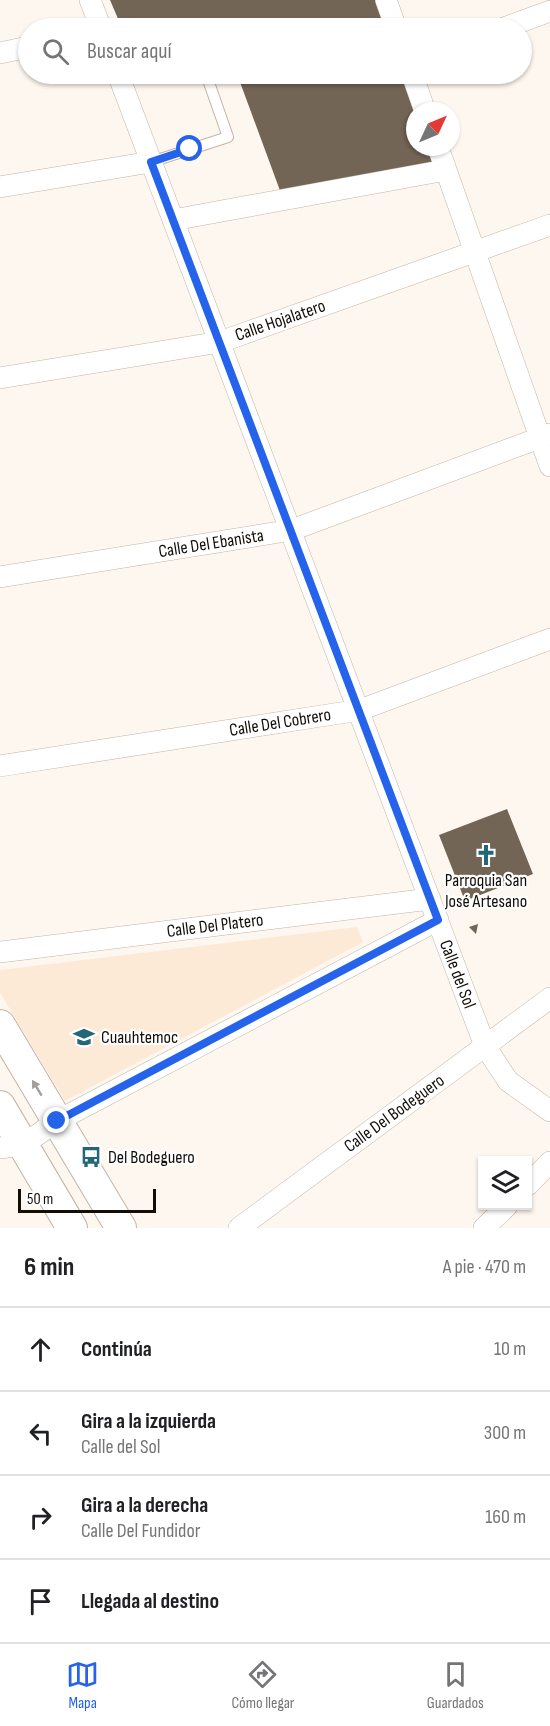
<!DOCTYPE html>
<html lang="es">
<head>
<meta charset="utf-8">
<style>
	:root { --surface:#fff; --page:#f6f6f6; --text:#202124; --muted:#757577; --line:#e0e0e0; --accent:#2563eb }
	body { margin:0; font-family:"Sofia Sans Condensed",sans-serif; background:var(--page); color:var(--text) }
	.controls { position:absolute; right:18px; bottom:18px; display:grid; overflow:hidden; border-radius:0px; box-shadow:0 2px 4px #0004 }
	.controls button { width:54px; height:54px; display:grid; place-items:center; padding:0; border:0; border-bottom:2px solid var(--line); background:var(--surface); color:var(--text); font:30px sans-serif }
	.compass { position:absolute; left:406px; top:102px; width:54px; height:54px; border-radius:50%; background:var(--surface); box-shadow:0 2px 4px #0004; rotate:46deg }
	.scale { position:absolute; left:18px; bottom:15px; width:138px; box-sizing:border-box; padding-left:6px; border:3px solid #130d08; border-top:0; font-size:16px; line-height:21px; white-space:nowrap; color:#130d08; -webkit-text-stroke:4px #fff; paint-order:stroke }
	.stop { position:absolute; width:18px; height:18px; margin:-14px; border:4px solid #2563eb; border-radius:50%; background:#fff }
	.stop.end { background:#2563eb; border-color:#fff; box-shadow:0 2px 6px #0008 }
	.list { margin:0; padding:0; list-style:none }
	h2 { display:flex; justify-content:space-between; align-items:center; height:78px; margin:0; padding:0 24px; font-size:26px }
	h2 small { font-size:20px; font-weight:400; color:var(--muted) }
	.list li { display:grid; grid-template-columns:39px 1fr auto; gap:18px; align-items:center; box-sizing:border-box; height:84px; padding:0 24px; border-top:2px solid var(--line) }
	.list b { display:block; font-size:22px; white-space:nowrap }
	.list p { margin:0; font-size:20px; white-space:nowrap; color:var(--muted) }
	.list em { font-size:20px; font-style:normal; color:var(--muted) }
	.icon { flex:none; width:33px; height:33px; fill:none; stroke:currentColor; stroke-width:2; stroke-linecap:round; stroke-linejoin:round }
	.map { position:relative; flex:none; width:550px; height:1228px; overflow:hidden }
	.search { position:absolute; background:var(--surface); box-shadow:0 2px 4px #0004; left:18px; right:18px; top:18px; height:66px; display:flex; align-items:center; gap:15px; box-sizing:border-box; padding:0 21px; border-radius:33px; color:var(--muted); font-size:22px }
	.sheet { height:414px; background:var(--surface) }
	nav { display:flex; justify-content:space-around; align-items:center; box-sizing:border-box; height:84px; border-top:2px solid var(--line); background:var(--surface); font-size:16px; color:var(--muted) }
	nav a { display:grid; justify-items:center; gap:3px }
	nav .on { color:var(--accent) }
	.map>svg:first-child { display:block }
</style>
</head>
<body>
<div class="map">
<svg width="550" height="1228" viewBox="0 0 550 1228">
	<rect width="100%" height="100%" fill="#fef7f0"/>
	<path fill="#fcead7" d="M357,927L363,942L65,1101L0,993V970Z"/>
	<path fill="#736556" d="M110,0H375L385,28H122Z
		M237,74H401L415,112V147H428L434,164L282,196Z
		M507,809L533,874L465,901L439,835Z
		M478,924L476,934L469,927Z"/>
	<g fill="none" stroke-linecap="round" stroke-linejoin="round">
		<defs>
			<path id="lane" d="M151,162L228,137L206,74"/>
			<path id="street" d="M90,0L101,28
				M386,0L396,28
				M504,28L550,11
				M0,53L28,47
				M118,74L485,1046L508,1081L550,1111
				M412,74L425,111
				M438,147L550,466
				M0,187L151,162
				M173,220L446,170
				M0,378L220,342L550,225
				M0,577L292,530L550,434
				M0,766L360,710L550,639
				M0,952L430,899
				M0,1148L23,1145L57,1121L438,920
				M528,1185L550,1162
				M239,1228L550,998
				M484,1228L507,1206"/>
			<path id="secondary" d="M0,1025L121,1228
				M0,1106L72,1228"/>
		</defs>
		<use href="#lane" stroke="#c4b4a4" stroke-width="12"/>
		<use href="#street" stroke="#c4b4a4" stroke-width="22"/>
		<use href="#secondary" stroke="#c4b4a4" stroke-width="32"/>
		<use href="#lane" stroke="#fff" stroke-width="10"/>
		<use href="#street" stroke="#fff" stroke-width="21"/>
		<use href="#secondary" stroke="#fff" stroke-width="30"/>
	</g>
	<defs><path id="oneway-solid" d="M-6-.8H1V-3.2L6.5 0L1 3.2V.8H-6Z" transform="scale(1.5)"/></defs>
	<use fill="#a19e9c" href="#oneway-solid" transform="translate(37 1088) rotate(-121)"/>
	<g fill="none" stroke-linecap="round" stroke-linejoin="round">
		<path stroke="#2563eb" stroke-width="8" d="M57,1121L438,920L151,162L190,149"/>
	</g>
	<defs>
		<symbol id="church-bare" viewBox="-9 -9 18 18"><path d="M-1.2-6h2.4v3.5h3.3v2.4h-3.3V6h-2.4V-.1h-3.3v-2.4h3.3Z" fill="#226678" stroke="#fff" stroke-width="2.5" paint-order="stroke"/></symbol>
		<symbol id="school-bare" viewBox="-9 -9 18 18"><path d="M0-5L7-2L0 1L-7-2ZM-4 1L0 2.5L4 1V4Q0 6-4 4Z" fill="#226678" stroke="#fff" stroke-width="2.5" paint-order="stroke"/></symbol>
		<symbol id="bus-bare" viewBox="-9 -9 18 18"><path d="M-5-6H5V4H4V6H2V4H-2V6H-4V4H-5ZM-3.5-4V0h7V-4ZM-3.5 1.2v1.5H-2V1.2ZM2 1.2v1.5H3.5V1.2Z" fill="#226678" stroke="#fff" stroke-width="2.5" paint-order="stroke"/></symbol>
	</defs>
	<g fill-rule="evenodd">
		<use href="#church-bare" x="471" y="840" width="30" height="30"/>
		<use href="#school-bare" x="69" y="1022" width="30" height="30"/>
		<use href="#bus-bare" x="76" y="1142" width="30" height="30"/>
	</g>
	<g text-anchor="middle" stroke-width="4.5" stroke-linejoin="round" paint-order="stroke">
		<g font-size="18" fill="#130d08" stroke="#fff">
			<text transform="translate(280 320) rotate(-19)" y="6">Calle Hojalatero</text>
			<text transform="translate(211 543) rotate(-9)" y="6">Calle Del Ebanista</text>
			<text transform="translate(280 722) rotate(-9)" y="6">Calle Del Cobrero</text>
			<text transform="translate(215 925) rotate(-7)" y="6">Calle Del Platero</text>
			<text transform="translate(458 974) rotate(69)" y="6">Calle del Sol</text>
			<text transform="translate(394 1113) rotate(-36)" y="6">Calle Del Bodeguero</text>
		</g>
		<g font-size="18" fill="#130d08" stroke="#fff" text-anchor="start">
			<text x="486" y="886" text-anchor="middle">Parroquia San<tspan x="486" dy="21">José Artesano</tspan></text>
			<text x="101" y="1043">Cuauhtemoc</text>
			<text x="108" y="1163">Del Bodeguero</text>
		</g>
	</g>
</svg>
<div class="controls">
<button><svg class="icon" aria-label="layers" viewBox="0 0 24 24"><path d="M12 4l9 5-9 5-9-5zM3 14l9 5 9-5"/></svg></button>
</div>
<svg class="compass" viewBox="-18 -18 36 36"><path d="M0-13l5 13h-10z" fill="#e53935"/><path d="M0 13l5-13h-10z" fill="#757577"/></svg>
<div class="scale">50 m</div>
<div class="stop" style="left:190px;top:149px"></div>
<div class="stop end" style="left:57px;top:1121px"></div>
<div class="search"><svg class="icon" aria-label="search" viewBox="0 0 24 24"><circle cx="10" cy="10" r="6"/><path d="M15 15l6 6"/></svg>Buscar aquí</div>
</div>
<section class="sheet">
<h2>6 min<small>A pie · 470 m</small></h2>
<ul class="list">
<li><svg class="icon" aria-label="ahead" viewBox="0 0 24 24"><path d="M12 20V5M6 11l6-6 6 6"/></svg><div><b>Continúa</b></div><em>10 m</em></li>
<li><svg class="icon" aria-label="left" viewBox="0 0 24 24"><path d="M17 20v-9H6M10 6l-5 5 5 5"/></svg><div><b>Gira a la izquierda</b><p>Calle del Sol</p></div><em>300 m</em></li>
<li><svg class="icon" aria-label="right" viewBox="0 0 24 24"><path d="M7 20v-9h11M14 6l5 5-5 5"/></svg><div><b>Gira a la derecha</b><p>Calle Del Fundidor</p></div><em>160 m</em></li>
<li><svg class="icon" aria-label="arrive" viewBox="0 0 24 24"><path d="M6 21V4h12l-3 4 3 4H6"/></svg><div><b>Llegada al destino</b></div></li>
</ul>
</section>
<nav>
<a class="on"><svg class="icon" aria-label="map" viewBox="0 0 24 24"><path d="M3 6l6-2 6 2 6-2v14l-6 2-6-2-6 2zM9 4v14M15 6v14"/></svg>Mapa</a>
<a><svg class="icon" aria-label="directions" viewBox="0 0 24 24"><path d="M12 3l9 9-9 9-9-9zM9 14v-3h6M13 9l2 2-2 2"/></svg>Cómo llegar</a>
<a><svg class="icon" aria-label="saved" viewBox="0 0 24 24"><path d="M7 4h10v16l-5-4-5 4z"/></svg>Guardados</a>
</nav>
</body>
</html>
